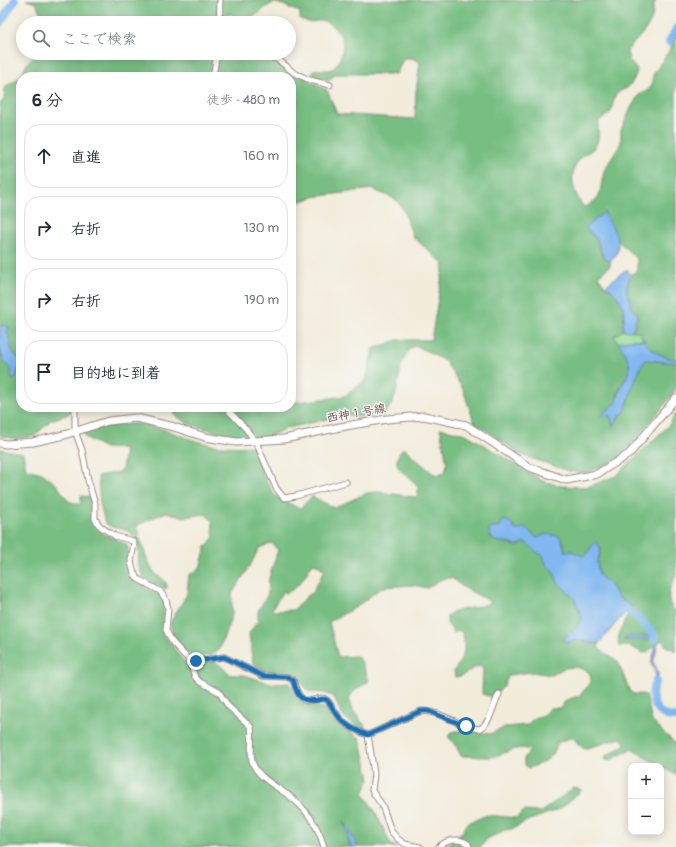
<!DOCTYPE html>
<html lang="ja">
<head>
<meta charset="utf-8">
<style>
	:root { --surface:#fff; --page:#f6f6f7; --text:#1f2937; --muted:#747a83; --line:#e0e1e3 }
	body { margin:0; font-family:Pangolin,"Klee One",sans-serif; background:var(--page); color:var(--text) }
	.controls { position:absolute; right:12px; bottom:12px; display:grid; overflow:hidden; border-radius:8px; box-shadow:0 2px 10px #0003 }
	.controls button { width:36px; height:36px; display:grid; place-items:center; padding:0; border:0; border-bottom:1px solid var(--line); background:var(--surface); color:var(--text); font:20px sans-serif }
	.stop { position:absolute; width:12px; height:12px; margin:-9px; border:3px solid #1f6fb2; border-radius:50%; background:#fff }
	.stop.end { background:#1f6fb2; border-color:#fff; box-shadow:0 1px 4px #0008 }
	.list { margin:0; padding:0; list-style:none }
	h2 { display:flex; justify-content:space-between; align-items:center; height:52px; margin:0; padding:0 16px; font-size:17px }
	h2 small { font-size:13px; font-weight:400; color:var(--muted) }
	.list li { display:grid; grid-template-columns:26px 1fr auto; gap:12px; align-items:center; box-sizing:border-box; height:64px; margin:0 8px 8px; padding:0 8px; border:1px solid var(--line); border-radius:16px }
	.list b { display:block; font-size:15px; white-space:nowrap }
	.list em { font-size:13px; font-style:normal; color:var(--muted) }
	.icon { flex:none; width:22px; height:22px; fill:none; stroke:currentColor; stroke-width:2; stroke-linecap:round; stroke-linejoin:round }
	.map { position:relative; flex:none; width:676px; height:847px; overflow:hidden }
	.search { position:absolute; background:var(--surface); box-shadow:0 2px 10px #0003; left:16px; top:16px; width:280px; height:44px; display:flex; align-items:center; gap:10px; box-sizing:border-box; padding:0 14px; border-radius:22px; color:var(--muted); font-size:15px }
	.panel { position:absolute; background:var(--surface); box-shadow:0 2px 10px #0003; left:16px; top:72px; width:280px; height:340px; border-radius:16px }
	.map>svg:first-child { display:block }
</style>
</head>
<body>
<div class="map">
<svg width="676" height="847" viewBox="0 0 676 847">
	<rect width="100%" height="100%" fill="#f6f6f2"/>
	<filter id="ink" filterUnits="userSpaceOnUse"><feTurbulence type="fractalNoise" baseFrequency=".025" numOctaves="2"/><feDisplacementMap in="SourceGraphic" scale="8" xChannelSelector="R" yChannelSelector="G"/><feConvolveMatrix kernelMatrix="1 2 1 2 8 2 1 2 1" color-interpolation-filters="sRGB"/></filter>
	<filter id="wash" filterUnits="userSpaceOnUse"><feTurbulence type="fractalNoise" baseFrequency=".012" numOctaves="4" result="noise"/><feDisplacementMap in="SourceGraphic" scale="16" xChannelSelector="R" yChannelSelector="G"/><feGaussianBlur stdDeviation="0.9" result="paint"/><feColorMatrix in="noise" values="0 0 0 0 0 0 0 0 0 0 0 0 0 0 0 0 0 1.4 0 .05"/><feComposite in="paint" operator="in"/></filter>
	<g filter="url(#wash)">
		<rect width="100%" height="100%" fill="#f2ecdb"/>
		<path fill="#95df9b" stroke="#707f63" d="M623,330H636L642,334L644,340H628L618,343L614,336Z"/>
		<path fill="#78be83" stroke="#616e57" fill-rule="evenodd" d="M26,0H656C652,7 654,14 651,21C646,31 634,42 627,51L629,60L637,70C636,76 632,84 627,88C623,90 619,91 616,94C612,100 614,109 609,114C606,117 601,118 599,121C596,128 600,136 597,143C593,152 589,150 582,157C567,171 572,192 584,207L589,205L599,197L604,171L621,143V130L632,106L639,95L648,90L650,88L653,82V75L670,49L667,41L676,24V360C668,358 651,352 646,346C641,339 643,330 632,331L636,325L627,292V285L630,275L637,271V259L618,241L604,213L585,228L597,239L601,251L610,262V266L598,276L605,286C613,288 623,303 624,311C624,317 623,324 623,330L614,336C618,343 626,349 628,357C633,374 623,379 618,393C617,396 617,399 617,402L602,415L603,418L608,415L611,417L613,426L620,415L625,412C628,401 638,366 646,360L676,363V389L659,412L618,459L589,472L583,473L569,471L522,455L474,422L463,389L445,361L417,346H414C399,356 400,380 395,396C393,403 388,409 384,415L367,417L345,415L284,429L267,438L248,437L237,439L225,433L223,434L187,423L176,416L171,407L245,408L291,407V403L345,396L366,380L373,349L398,340H431L444,264L413,237L404,211L397,200L372,189L313,197L291,205V77H21V407H79L66,415L51,420L35,436L16,439L0,436V103L4,100L5,87C9,84 15,81 19,78C25,70 27,58 39,53H258L327,90L337,114L415,119L416,91L420,62L412,58H404L396,74H336L329,80C323,80 317,77 313,74V70C320,69 328,72 334,68C340,62 345,47 342,39C340,33 331,23 324,21C319,20 314,22 309,22C306,21 303,20 300,19V12C293,10 285,5 277,3C267,1 258,21 241,18C237,17 233,15 229,14L225,23H45L36,3Z
			M676,413V576C669,590 664,600 676,612V651L666,646L662,640L647,652L644,653L629,646H619C615,637 627,616 632,607L620,599L610,585L599,575L597,562L601,549L596,542L586,555L583,556L565,551L563,540L559,536L546,534L537,538L528,530H516L501,523L499,528L490,536C493,539 515,547 519,546C521,545 522,543 524,542L527,543L536,552L543,555L546,564L553,571L559,583L574,598L579,609L582,618L579,625L568,635L563,638L567,642L580,640L597,644L599,643L598,648L618,662L630,692C636,696 640,693 646,695L652,721L665,734L676,744V775L631,749L611,760H605L606,756L623,746L625,743L621,738L584,749L578,744L575,739L570,738L557,743C554,760 543,762 529,768L524,764V758L530,750C516,744 503,756 490,757C480,757 470,756 461,756L455,744L448,737L451,732L464,730L490,734L506,727L527,725L534,718L543,715L550,708H560L566,700L579,696L590,684L591,678L589,672L577,667L564,668L552,675L532,672L509,675L503,687L492,697L482,694L483,668L478,666L461,676L455,677L454,671C464,655 466,653 463,634L459,630L454,633L447,623V616C460,606 478,610 491,602L461,586L452,578H444L427,588L414,585L382,587L356,607L329,622L338,657L356,656L361,661L369,681L352,693L349,699L354,712L365,726L364,729L358,728L342,715L334,697L325,693L309,692L299,679L291,674L267,671L253,664L249,634L258,620V611L268,594L269,578L278,550L271,543L259,548L251,564L232,594V615L219,650L211,655L194,658C179,647 174,642 170,623L187,594L189,575L200,568L206,547L214,537L212,520L205,514L185,517L166,512L140,524L137,527C142,541 145,560 154,572C158,578 167,578 167,588L164,589L144,578L139,569L138,543L128,530L112,527L105,523L100,503L98,476L119,472L122,469L125,449L105,448L85,437L84,434L85,431C101,427 117,424 134,424C158,424 180,437 204,443C220,447 236,447 253,446L263,475L275,496L298,508H301L312,496L334,508L367,493L379,492L415,497L418,496C418,493 418,488 417,486C409,473 387,470 402,449H405L432,473L439,475L445,473L447,463L440,428L466,434L543,481L562,486L587,487L616,476L669,425ZM313,563L316,564L325,570L315,587L314,592L308,595L297,607L293,610L274,611L272,609L283,591L286,593C299,588 306,574 313,563Z
			M0,449L23,453L26,469L42,473L57,485L68,501L80,505L81,496L90,497L92,509L91,516L92,523L104,534L126,544L128,547V568L133,580L159,595L164,603V616L163,634L185,663L215,661L231,675H245L271,684L289,683L295,696L300,701L309,706L322,707L326,709L333,722L360,738L370,779L363,793L376,813L391,845L397,847H358L346,824H344L348,833L349,843L352,847H0Z
			M574,788L582,790L560,809L527,821L512,829L505,830L487,839L481,847H445L463,831L468,823L487,815L516,818L524,811L541,812Z"/>
		<path fill="#81b8f0" stroke="#666c8e" d="M604,212C613,229 627,246 610,262L603,256L597,239L585,228Z
			M627,269L630,275L627,285V292L632,308L638,315L632,331L623,330C623,324 625,317 624,311C622,302 613,289 605,286Z
			M0,325L9,327L7,333C11,339 9,347 13,352C15,356 19,357 21,362L17,375L13,380L11,377V369L4,362L0,349Z
			M628,340H644C649,351 664,357 676,360V363L646,360C638,366 628,401 625,412L620,415L613,427L611,417L608,415L603,419L602,415L617,402C621,375 642,372 618,343Z
			M506,520L513,525L514,529L518,530L524,527L537,538L546,534L559,536L562,540L565,551H572L583,556L589,551L595,542L597,543L601,549L597,562L599,575L610,585L620,599L630,605V607L599,643L597,644L580,640L567,642L563,640V638C571,633 578,627 582,618L574,598L558,583L553,571L546,564L543,555L536,552L527,543L524,542C513,549 516,543 505,542C502,542 499,542 495,541L490,536L489,531L490,528H499L502,522Z
			M649,636L654,638L658,645L653,663C663,676 656,678 654,691H651C655,674 659,680 651,663C653,654 660,644 649,639L623,640L625,637Z
			M343,822L346,824L358,847H352L349,843L348,833Z"/>
		<g fill="none" stroke-linecap="round" stroke-linejoin="round">
			<path stroke="#81b8f0" stroke-width="8" d="M0,23L15,0
				M669,42L676,29
				M619,605L635,615L655,635L654,640
				M656,681C647,698 656,718 676,717"/>
		</g>
	</g>
	<g filter="url(#ink)">
		<g fill="none" stroke-linecap="round" stroke-linejoin="round">
			<defs>
				<path id="street" d="M219,23L220,0
					M265,53L280,61L294,73L310,80L330,85
					M213,77L217,53
					M75,407V431L82,450L88,480L95,504V519L99,525L104,529L115,536L133,541L134,544L131,560L132,567L135,575L138,579L160,591L166,600L168,608L166,630L172,642L189,660L195,677L200,682L219,692L228,706L251,727C253,738 249,756 253,764C258,777 277,787 288,795C307,809 318,825 324,847
					M225,407L246,429L256,442L276,488L284,498L296,496L346,482
					M189,660L195,661L224,657L263,676L287,677L293,680C303,717 316,692 327,700C330,703 333,709 336,713C344,725 354,730 368,735L421,711C442,711 459,727 480,729C491,722 493,705 499,694
					M368,735L374,774L372,790L374,794L382,805L391,831L398,839L405,844L420,847
					M439,847C446,840 459,837 468,844L469,847"/>
				<path id="secondary" d="M0,443L6,444L33,442L64,435L108,421L136,418L174,427L205,437L236,442L284,439L340,427L387,419L424,416L466,425L529,467L566,480L597,474L629,454L676,398"/>
			</defs>
			<use href="#street" stroke="#9e8683" stroke-width="7"/>
			<use href="#secondary" stroke="#9e8683" stroke-width="9"/>
			<use href="#street" stroke="#fff" stroke-width="5"/>
			<use href="#secondary" stroke="#fff" stroke-width="7"/>
		</g>
	</g>
	<g fill="none" stroke-linecap="round" stroke-linejoin="round" filter="url(#ink)">
		<path stroke="#1f6fb2" stroke-width="5" d="M196,661L224,657L263,676L287,677L293,680C297,695 300,703 318,700C321,699 324,698 327,700C330,703 333,709 336,713C344,725 354,730 368,735L421,711H428L466,726"/>
	</g>
	<g text-anchor="middle" stroke-width="3" stroke-linejoin="round" paint-order="stroke">
		<g font-size="12" fill="#4a1f2b" stroke="#f6f6f2">
			<text transform="translate(356 413) rotate(-10)" y="4">西神１号線</text>
		</g>
	</g>
</svg>
<div class="controls">
<button>+</button>
<button>−</button>
</div>
<div class="stop" style="left:466px;top:726px"></div>
<div class="stop end" style="left:196px;top:661px"></div>
<div class="search"><svg class="icon" aria-label="search" viewBox="0 0 24 24"><circle cx="10" cy="10" r="6"/><path d="M15 15l6 6"/></svg>ここで検索</div>
<section class="panel">
<h2>6 分<small>徒歩 · 480 m</small></h2>
<ul class="list">
<li><svg class="icon" aria-label="ahead" viewBox="0 0 24 24"><path d="M12 20V5M6 11l6-6 6 6"/></svg><div><b>直進</b></div><em>160 m</em></li>
<li><svg class="icon" aria-label="right" viewBox="0 0 24 24"><path d="M7 20v-9h11M14 6l5 5-5 5"/></svg><div><b>右折</b></div><em>130 m</em></li>
<li><svg class="icon" aria-label="right" viewBox="0 0 24 24"><path d="M7 20v-9h11M14 6l5 5-5 5"/></svg><div><b>右折</b></div><em>190 m</em></li>
<li><svg class="icon" aria-label="arrive" viewBox="0 0 24 24"><path d="M6 21V4h12l-3 4 3 4H6"/></svg><div><b>目的地に到着</b></div></li>
</ul>
</section>
</div>
</body>
</html>
